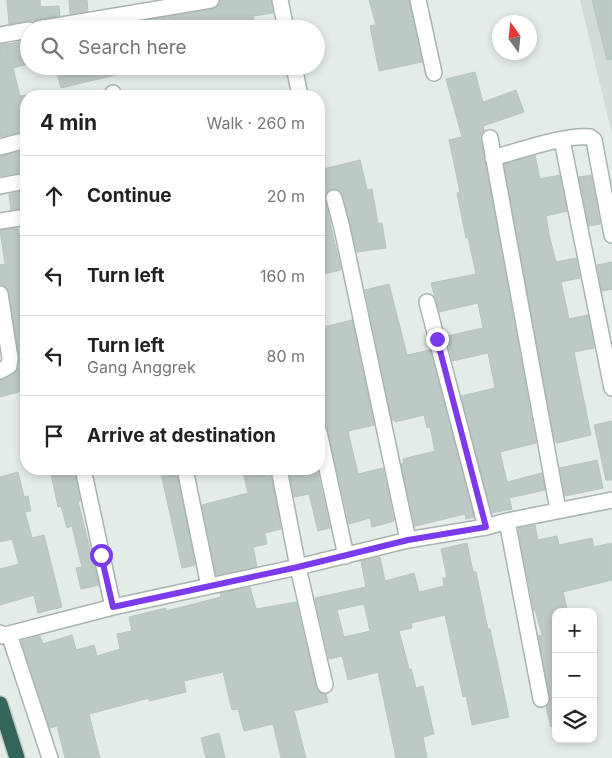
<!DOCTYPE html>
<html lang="en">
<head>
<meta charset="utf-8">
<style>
	:root { --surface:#fff; --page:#f2f2f2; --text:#222; --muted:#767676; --line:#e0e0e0 }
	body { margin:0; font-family:Inter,sans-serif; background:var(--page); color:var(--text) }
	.controls { position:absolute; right:15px; bottom:15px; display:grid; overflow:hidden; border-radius:10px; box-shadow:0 2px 8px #0003 }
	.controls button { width:45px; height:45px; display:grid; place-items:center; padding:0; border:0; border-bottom:1px solid var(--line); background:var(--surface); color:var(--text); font:25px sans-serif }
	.compass { position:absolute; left:492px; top:15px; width:45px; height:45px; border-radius:50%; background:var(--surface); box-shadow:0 2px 8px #0003; rotate:345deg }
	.stop { position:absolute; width:15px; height:15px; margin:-11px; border:4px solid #7c3aed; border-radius:50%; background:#fff }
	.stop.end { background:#7c3aed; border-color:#fff; box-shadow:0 1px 5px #0008 }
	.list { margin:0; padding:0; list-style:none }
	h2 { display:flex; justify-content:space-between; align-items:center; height:65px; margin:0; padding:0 20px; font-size:21px }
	h2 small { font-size:16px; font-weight:400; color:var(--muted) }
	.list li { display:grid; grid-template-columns:32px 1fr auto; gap:15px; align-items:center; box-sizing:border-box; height:80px; padding:0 20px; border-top:1px solid var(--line) }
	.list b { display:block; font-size:19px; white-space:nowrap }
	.list p { margin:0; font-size:16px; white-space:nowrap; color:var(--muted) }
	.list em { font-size:16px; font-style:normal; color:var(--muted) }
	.icon { flex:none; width:28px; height:28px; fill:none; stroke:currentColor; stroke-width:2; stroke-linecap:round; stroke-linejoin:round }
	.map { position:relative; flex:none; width:612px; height:758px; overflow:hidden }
	.search { position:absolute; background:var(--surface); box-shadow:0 2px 8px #0003; left:20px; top:20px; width:305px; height:55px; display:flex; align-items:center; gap:12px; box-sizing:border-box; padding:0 18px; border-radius:28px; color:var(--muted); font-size:19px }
	.panel { position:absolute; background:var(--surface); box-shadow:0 2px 8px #0003; left:20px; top:90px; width:305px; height:385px; border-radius:20px }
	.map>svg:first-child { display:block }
</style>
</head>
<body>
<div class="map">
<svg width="612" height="758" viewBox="0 0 612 758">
	<rect width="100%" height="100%" fill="#e4ece8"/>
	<path fill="#d2dcd7" d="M580,0H612V135Z"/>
	<path fill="#bcc9c4" stroke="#b7c5bf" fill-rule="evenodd" d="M7,0H40L41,7L59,6L60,16L9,24Z
		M69,0H87L88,11L70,14Z
		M220,0H271L273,13L253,16L256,29H144L142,21L213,9L217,7Z
		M369,0H409L422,62L379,71L370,26L376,25Z
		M592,0H612V59L607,60Z
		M22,41L28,64L13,68L20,96L26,95V131L0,137V44L7,43L8,49V44Z
		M55,66H131L132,71L61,88Z
		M475,72L483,102L516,90L524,112L483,126L484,131L481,140L536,443L500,452L507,482L542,473L545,490L509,498L512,509L492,513L461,396L495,388L488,353L452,361L447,336L483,328L478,303L439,312L431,283L476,274L468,237L466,238L457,193L460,192L449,140L462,137L446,79Z
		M26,150V172L0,176V156Z
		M535,155L540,179L560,175L567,211L546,216L549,234L556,262L576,258L580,278L561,282L569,319L588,315L594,348L574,352L591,435L557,443L554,438L504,164Z
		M360,160L367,190L372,189L378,223H382L386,248L357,252L343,196L337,189H331L327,192L325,200L341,270L319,275V170Z
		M591,175L600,224L589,226L579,177Z
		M26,190V208L11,210L9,194Z
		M18,228L25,266H26V390L0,397V380L16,372L19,359L9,293L7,288L0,285V265L5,264L0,230Z
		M612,262V289L602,291L597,265Z
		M389,284L407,355L430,350L474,517L466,519L465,514L415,526L401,464L404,463L403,459L435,451L430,427L427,428L424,415L395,422V420H392L365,290Z
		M352,320L374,425L348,431L358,474L383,468L394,521L372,527L370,518L349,524L328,430L323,424L319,405V328Z
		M612,421V480H606L594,425Z
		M597,460L603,488L565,496L560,468Z
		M50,469H74L80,501H78L99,585L81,589L76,568L82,567L72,526L67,528L61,506L58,507Z
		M160,469H176L195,565L182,568Z
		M242,469H270L281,529L265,533L267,544L253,547L257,566L216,575L202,505L248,493Z
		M288,469H317L330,528L318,531L309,494L294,497Z
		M18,472L24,497L28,496L31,511L25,512L32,538L44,535L62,607L38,613L34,595L0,605V569L19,564L12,539L0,542V477Z
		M535,525L538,540L557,536L559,545L592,538L594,547L612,543V580L563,592L568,612H556V726L551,727L546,707L550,703V697L538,636L542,635L535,610L534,611L518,528Z
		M467,543L473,572H476L488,629H490L509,717L472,725L466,696L463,697L445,615L411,623L412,628L399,631L409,669H411L416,688L423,686L434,734L423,737L427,758H396L378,672L348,680L342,656L329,659L315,598L366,587L361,561L380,557L385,581L414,573L419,592L444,586L443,578H447L441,549ZM364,604L370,631L344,637L337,610Z
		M250,587L256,609L296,602L316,687L319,692L326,694L328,702L294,711L306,758H281L273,724L244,731L238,709L232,710L223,672L184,681L186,692L149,701V698L89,714L100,758H65L57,726L50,728L21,641L40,636L43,644L72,635L76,650L94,645L97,656L120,649L117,634L132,631L129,617L166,608V611L194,604L221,597L220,593Z
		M219,733L225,758H206L201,738Z"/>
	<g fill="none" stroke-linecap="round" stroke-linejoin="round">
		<defs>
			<path id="minor" d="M280,0L286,29
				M418,0L434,73
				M38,29L211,0
				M0,35L29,30
				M294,66L300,96
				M113,93L114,96
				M490,138L558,510
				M562,140L612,388
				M0,147L26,140
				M493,158C518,151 567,134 590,137L594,140L612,235
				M0,186L26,181
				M334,198L342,228L408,540
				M0,221L26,217
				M0,294L10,358L9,366L0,371
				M427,302L486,527
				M319,432L346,556
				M83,469L113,607
				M185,469L209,586
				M279,469L298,567L325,685
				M507,521L541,699
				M0,633L1,636L113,607L298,567L408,540L486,527L507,521L612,500
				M9,634L50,758"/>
			<path id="highway" d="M0,704L17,758"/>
		</defs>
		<use href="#minor" stroke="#a7b4af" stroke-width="18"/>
		<use href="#highway" stroke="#c2c8c7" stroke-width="18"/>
		<use href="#minor" stroke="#fff" stroke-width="15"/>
		<use href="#highway" stroke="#34655b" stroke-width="15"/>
	</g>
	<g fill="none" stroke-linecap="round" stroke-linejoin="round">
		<path stroke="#7c3aed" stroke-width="6" d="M101,555L113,607L298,567L408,540L486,527L437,339"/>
	</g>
</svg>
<div class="controls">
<button>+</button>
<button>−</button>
<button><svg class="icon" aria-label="layers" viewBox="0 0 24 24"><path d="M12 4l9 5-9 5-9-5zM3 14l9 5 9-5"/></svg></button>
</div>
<svg class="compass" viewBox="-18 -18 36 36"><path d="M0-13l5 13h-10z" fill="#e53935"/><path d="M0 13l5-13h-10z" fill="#767676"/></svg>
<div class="stop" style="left:101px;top:555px"></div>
<div class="stop end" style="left:437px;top:339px"></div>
<div class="search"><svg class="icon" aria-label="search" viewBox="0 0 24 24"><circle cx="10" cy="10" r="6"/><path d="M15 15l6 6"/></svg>Search here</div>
<section class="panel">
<h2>4 min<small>Walk · 260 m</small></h2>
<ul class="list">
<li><svg class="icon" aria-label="ahead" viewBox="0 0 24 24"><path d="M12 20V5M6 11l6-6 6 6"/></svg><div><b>Continue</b></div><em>20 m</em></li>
<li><svg class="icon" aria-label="left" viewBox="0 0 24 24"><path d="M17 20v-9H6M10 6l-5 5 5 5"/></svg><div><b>Turn left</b></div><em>160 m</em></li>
<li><svg class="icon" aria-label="left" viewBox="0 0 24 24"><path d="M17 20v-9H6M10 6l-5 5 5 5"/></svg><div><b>Turn left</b><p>Gang Anggrek</p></div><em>80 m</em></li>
<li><svg class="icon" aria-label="arrive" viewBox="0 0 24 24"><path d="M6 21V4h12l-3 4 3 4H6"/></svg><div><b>Arrive at destination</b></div></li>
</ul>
</section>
</div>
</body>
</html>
